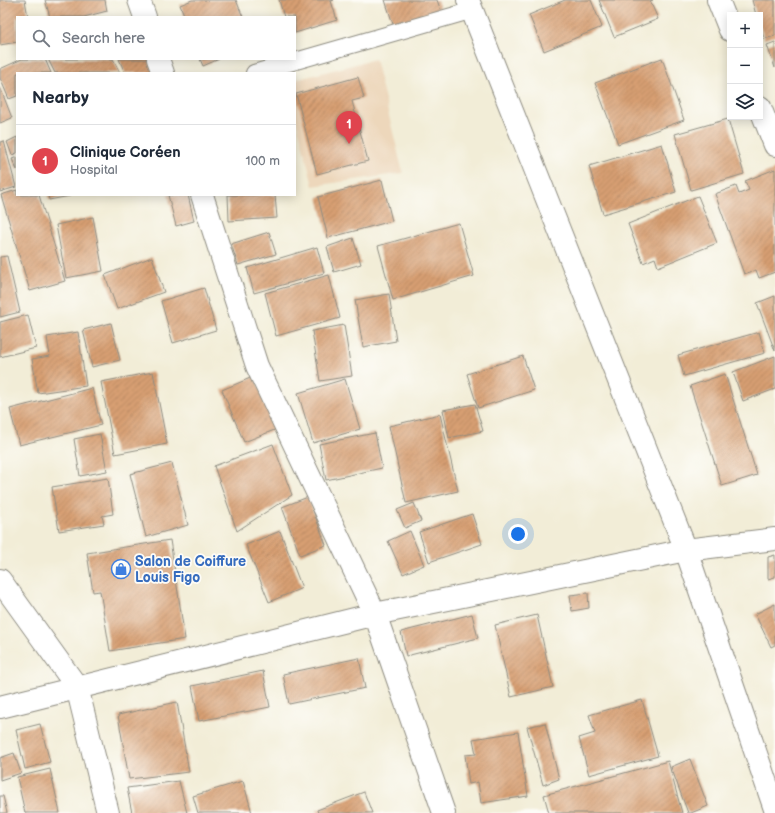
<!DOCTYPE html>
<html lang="en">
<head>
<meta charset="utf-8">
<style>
	:root { --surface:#fff; --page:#f6f6f7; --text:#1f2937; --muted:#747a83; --line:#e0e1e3; --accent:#1f6fb2 }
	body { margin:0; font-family:"Balsamiq Sans",sans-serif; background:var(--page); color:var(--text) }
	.controls { position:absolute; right:12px; top:12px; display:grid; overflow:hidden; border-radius:0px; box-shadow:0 2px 10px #0003 }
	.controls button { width:36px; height:36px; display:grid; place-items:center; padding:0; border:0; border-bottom:1px solid var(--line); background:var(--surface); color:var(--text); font:20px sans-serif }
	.you { position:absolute; left:518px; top:534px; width:14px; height:14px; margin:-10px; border:3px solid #fff; border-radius:50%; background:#1a73e8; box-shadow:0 0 0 6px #1a73e833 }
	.badge { display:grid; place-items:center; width:26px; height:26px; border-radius:50%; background:var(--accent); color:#fff; font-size:13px; font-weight:700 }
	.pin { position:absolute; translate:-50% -33px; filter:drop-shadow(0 1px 2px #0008) }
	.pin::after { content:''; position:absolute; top:21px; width:14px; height:12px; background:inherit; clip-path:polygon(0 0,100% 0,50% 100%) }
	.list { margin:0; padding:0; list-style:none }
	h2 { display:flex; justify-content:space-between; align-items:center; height:52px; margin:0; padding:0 16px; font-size:17px }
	h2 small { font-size:13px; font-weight:400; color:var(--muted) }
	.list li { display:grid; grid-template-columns:26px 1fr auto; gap:12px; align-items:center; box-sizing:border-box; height:72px; padding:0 16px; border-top:1px solid var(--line) }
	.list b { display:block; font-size:15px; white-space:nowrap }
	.list p { margin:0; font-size:13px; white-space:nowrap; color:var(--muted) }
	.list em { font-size:13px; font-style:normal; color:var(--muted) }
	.icon { flex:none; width:22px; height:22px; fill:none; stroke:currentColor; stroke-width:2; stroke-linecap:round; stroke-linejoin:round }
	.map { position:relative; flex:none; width:775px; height:813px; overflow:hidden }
	.search { position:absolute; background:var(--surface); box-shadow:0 2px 10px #0003; left:16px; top:16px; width:280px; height:44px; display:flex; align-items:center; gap:10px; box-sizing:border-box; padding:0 14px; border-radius:0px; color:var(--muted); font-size:15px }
	.panel { position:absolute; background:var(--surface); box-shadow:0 2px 10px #0003; left:16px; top:72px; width:280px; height:124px; border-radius:0px }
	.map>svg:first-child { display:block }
</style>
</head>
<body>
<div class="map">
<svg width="775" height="813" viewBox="0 0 775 813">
	<defs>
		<pattern id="building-hatch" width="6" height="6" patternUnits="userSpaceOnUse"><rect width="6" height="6" fill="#d79f72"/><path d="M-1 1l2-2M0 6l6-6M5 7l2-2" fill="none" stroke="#af825e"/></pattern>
	</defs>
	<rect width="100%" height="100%" fill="#fdfcf7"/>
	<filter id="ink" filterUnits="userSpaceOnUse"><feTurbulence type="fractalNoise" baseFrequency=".025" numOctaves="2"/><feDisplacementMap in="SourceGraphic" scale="8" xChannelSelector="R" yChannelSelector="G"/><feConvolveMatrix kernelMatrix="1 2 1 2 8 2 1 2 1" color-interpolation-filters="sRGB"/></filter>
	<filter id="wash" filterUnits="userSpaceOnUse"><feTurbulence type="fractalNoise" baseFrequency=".012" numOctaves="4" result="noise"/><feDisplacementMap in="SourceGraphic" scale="16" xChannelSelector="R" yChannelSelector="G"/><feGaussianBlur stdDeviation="0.9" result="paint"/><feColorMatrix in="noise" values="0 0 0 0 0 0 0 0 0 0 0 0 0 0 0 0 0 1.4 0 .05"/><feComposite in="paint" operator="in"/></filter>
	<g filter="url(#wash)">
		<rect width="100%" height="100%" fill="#f2edd7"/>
		<path fill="#edd7bb" d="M375,59L403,173L313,186L295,115V80Z"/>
		<g id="blocks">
			<path fill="url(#building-hatch)" d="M0,0H25L28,17H17V42L0,45Z
				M45,0H105L107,11L84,17H50Z
				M192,0H236L243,17H185L180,5Z
				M279,0H334L331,1L337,20L295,33V17H284Z
				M385,0H437L441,11L394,27Z
				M565,0H591L602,27L544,51L529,15Z
				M599,0H653L650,1L658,19L614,37Z
				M752,0H775V36L764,39L760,26V15H756Z
				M775,42V68L767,45Z
				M662,58L684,120L618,144L595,83Z
				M22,59H45L51,73H17V96L9,99L0,78V69Z
				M48,59H113L120,73H55Z
				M119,59H149L155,73H125Z
				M200,59H219L203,66Z
				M358,77L364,98L352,101L368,161L317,174L296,94Z
				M0,87L12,118L0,123Z
				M728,119L744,174L691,190L675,134Z
				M17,137V153L12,155L7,142Z
				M4,141L16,187L0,192V142Z
				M662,144L676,192L603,214L589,166Z
				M17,157V170L12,159Z
				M775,169V272L759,278L756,270L744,274L715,194L736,186L739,194L749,190L745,181Z
				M382,180L392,221L328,238L318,197Z
				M17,190V195H39L65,281L30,291L1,195Z
				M48,195H70V196L49,200Z
				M168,195H188L194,221L176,226Z
				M228,195H275L277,218L229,221Z
				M698,196L717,243L658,267L655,258L643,263L628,224Z
				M93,217L103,271L66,278L56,225Z
				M459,223L474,276L393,300L378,246Z
				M269,232L276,254L238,265L231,244Z
				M353,238L361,264L334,272L327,247Z
				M317,247L324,273L254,293L247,268Z
				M7,256L20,312L0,317V257Z
				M152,257L164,292L117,309L105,275Z
				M329,275L340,318L276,336L265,293Z
				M204,288L216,330L173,343L161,301Z
				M389,294L396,341L363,347L355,300Z
				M775,296V351L757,303Z
				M28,315L36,348L0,357V322Z
				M111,323L120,360L92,367L83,330Z
				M344,325L352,376L320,381L312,331Z
				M78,332L86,386L38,393L32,359L50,356L47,337Z
				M759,332L765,353L684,376L678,355Z
				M523,356L534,390L478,408L467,374Z
				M775,356V389L743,401L733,372Z
				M153,372L167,444L115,454L101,382Z
				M725,374L757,475L722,486L690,386Z
				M255,376L277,429L244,442L222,390Z
				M345,379L360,429L313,443L298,393Z
				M92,388L101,425L19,445L10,409Z
				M475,404L483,431L449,438L443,410Z
				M440,414L458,491L406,503L389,426Z
				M375,433L382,468L326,480L319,444Z
				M100,434L107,471L80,476L74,439Z
				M273,444L292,495L237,531L214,466Z
				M172,463L188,525L146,537L130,474Z
				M108,478L113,514L102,516L104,524L59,531L52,487Z
				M308,497L326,545L300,555L282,507Z
				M414,503L421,521L405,528L397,510Z
				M472,514L482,544L429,562L419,532Z
				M280,531L302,588L269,602L246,545Z
				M410,531L424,565L403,574L388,541Z
				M170,540L185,639L110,651L100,591L93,592L87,553Z
				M775,555V577L768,579V557Z
				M588,593L589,608L572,611L570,595Z
				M775,604V645L771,647L755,614Z
				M472,614L478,638L406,656L401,632Z
				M537,615L553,687L511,697L495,625Z
				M359,658L365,688L289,704L283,674Z
				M263,671L270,707L199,721L192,686Z
				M642,700L658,756L589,775L579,738L595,733L589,715Z
				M177,702L189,772L129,779L118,715Z
				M545,723L559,779L543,785L527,727Z
				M40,724L50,762L25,769L16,730Z
				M518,732L528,796L481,803L478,782L469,784L465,755L476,754L473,739Z
				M14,753L21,773L0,780V758Z
				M690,759L708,806L691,813H688L671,767Z
				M668,761L682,813H549L544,795Z
				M50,769L60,813H25L17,777Z
				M179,781L187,813H132L127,788Z
				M243,781L252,813H198L193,796Z
				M364,792L372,813H318L317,810Z
				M0,796H3L7,813H0Z"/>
		</g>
	</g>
	<g filter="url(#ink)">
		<use href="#blocks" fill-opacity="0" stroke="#8e8c81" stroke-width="1"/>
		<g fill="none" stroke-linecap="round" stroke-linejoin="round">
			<defs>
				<path id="service" d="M254,73L473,10"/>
				<path id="minor" d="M139,0L145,17
					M468,0L686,550L775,809
					M718,0L730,30
					M158,59L163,73
					M760,107L775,145
					M202,195L257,366L375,614L444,813
					M0,580L77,687L108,813
					M0,707L375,614L686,550L775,539"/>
			</defs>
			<use href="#service" stroke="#8e8c81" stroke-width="18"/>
			<use href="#minor" stroke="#8e8c81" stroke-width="24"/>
			<use href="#service" stroke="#fff" stroke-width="16"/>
			<use href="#minor" stroke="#fff" stroke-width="22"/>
		</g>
	</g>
	<defs>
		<symbol id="shop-ring" viewBox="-11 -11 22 22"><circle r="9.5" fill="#fdfcf7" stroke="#3f7fe0" stroke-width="1.5"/><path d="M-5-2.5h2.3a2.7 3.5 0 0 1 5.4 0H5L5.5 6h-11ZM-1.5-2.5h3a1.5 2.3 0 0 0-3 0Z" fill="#3f7fe0"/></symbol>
	</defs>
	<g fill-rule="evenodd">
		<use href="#shop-ring" x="110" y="558" width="22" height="22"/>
	</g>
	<g text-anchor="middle" stroke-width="3.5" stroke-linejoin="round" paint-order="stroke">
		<g font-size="14" font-weight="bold" fill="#366cbe" stroke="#fdfcf7" text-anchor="start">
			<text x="135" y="566">Salon de Coiffure<tspan x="135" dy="16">Louis Figo</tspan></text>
		</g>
	</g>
</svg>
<div class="controls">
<button>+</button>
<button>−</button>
<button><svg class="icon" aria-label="layers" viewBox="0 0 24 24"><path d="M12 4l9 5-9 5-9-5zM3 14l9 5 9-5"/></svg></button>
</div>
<div class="you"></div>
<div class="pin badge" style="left:349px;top:144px;background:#e0444e">1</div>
<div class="search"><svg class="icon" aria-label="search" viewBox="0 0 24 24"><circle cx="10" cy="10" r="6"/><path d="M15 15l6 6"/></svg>Search here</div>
<section class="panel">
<h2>Nearby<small></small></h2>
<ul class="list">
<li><span class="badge" style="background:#e0444e">1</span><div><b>Clinique Coréen</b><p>Hospital</p></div><em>100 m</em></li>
</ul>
</section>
</div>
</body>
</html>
